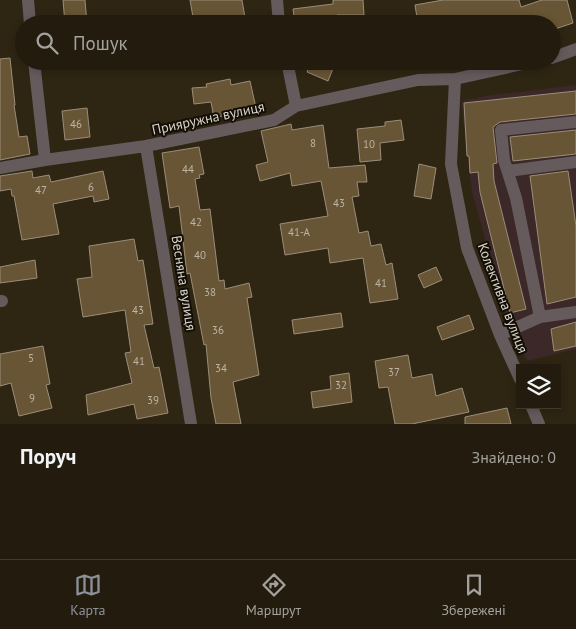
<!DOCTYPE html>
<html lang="uk">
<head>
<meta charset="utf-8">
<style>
	:root { --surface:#231c0e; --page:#2f291c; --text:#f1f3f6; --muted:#a3a19e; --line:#403a2e; --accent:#8c9099 }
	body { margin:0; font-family:"PT Sans",sans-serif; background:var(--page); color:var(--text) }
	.controls { position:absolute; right:15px; bottom:15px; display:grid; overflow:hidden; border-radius:0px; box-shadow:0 2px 8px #0003 }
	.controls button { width:45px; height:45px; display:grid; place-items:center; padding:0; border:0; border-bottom:1px solid var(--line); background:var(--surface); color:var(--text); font:25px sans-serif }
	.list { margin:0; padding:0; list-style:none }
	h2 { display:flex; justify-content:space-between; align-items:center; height:65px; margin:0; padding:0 20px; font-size:21px }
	h2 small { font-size:16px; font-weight:400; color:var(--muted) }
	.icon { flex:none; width:28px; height:28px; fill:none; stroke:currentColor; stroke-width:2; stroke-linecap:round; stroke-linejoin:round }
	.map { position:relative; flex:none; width:576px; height:424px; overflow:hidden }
	.search { position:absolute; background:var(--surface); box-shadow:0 2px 8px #0003; left:15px; right:15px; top:15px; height:55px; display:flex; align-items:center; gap:12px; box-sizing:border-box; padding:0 18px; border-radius:28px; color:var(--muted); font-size:19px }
	.sheet { height:135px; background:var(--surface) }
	nav { display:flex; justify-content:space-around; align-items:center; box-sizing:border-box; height:70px; border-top:1px solid var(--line); background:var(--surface); font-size:14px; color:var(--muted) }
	nav a { display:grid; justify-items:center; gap:2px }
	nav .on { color:var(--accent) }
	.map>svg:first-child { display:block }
</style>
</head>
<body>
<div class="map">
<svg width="576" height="424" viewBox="0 0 576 424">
	<rect width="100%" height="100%" fill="#2f2513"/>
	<path fill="#3c2828" d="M576,85V349L527,361L506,315L472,192L461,101L485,96Z"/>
	<path fill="#685535" stroke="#9a8e7a" d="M63,0H85L87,24H65Z
		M190,0H242L246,24H214L213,20L194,23Z
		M333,0H363L364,15H337L338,24H295L293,9L333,4Z
		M443,0H519L521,7L542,0H567L573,23L552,30V24H418L415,5Z
		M10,58L15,105H14L19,137L27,136L30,154L0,160V59Z
		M312,61H336L328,81L307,72Z
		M230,79L231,85L250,81L256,108L214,118L211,102L194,104L192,88L207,87L206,84Z
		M576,91V114L500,122L493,127L497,163L493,164L494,181L526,309L510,313L480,192L478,172L470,173L469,156H467L464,103Z
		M87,108L90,137L65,140L62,111Z
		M401,120L404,140L380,143L381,160L360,162L357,129L385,126V122Z
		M291,124L292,130L323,125L329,168L365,165L367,182H357L359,196L352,197L359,233L368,231L371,246L381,244L386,265L392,263L398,299L370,303L363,258L330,263L328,248L285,255L280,224L328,216L321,181L292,186L290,173L260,181L256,165L268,162L261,131Z
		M576,130V154L513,161L510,137Z
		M199,147L204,174L199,175L200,178L195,179L200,210L210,209L219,281L224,280L225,289L249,283L252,297L247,298L259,375L233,382L241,424H216L211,398L206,344L204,345L190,273L187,274L179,206L170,208L162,153Z
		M419,164L436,168L431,199L414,196Z
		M32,171L33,178L49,175L51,182L103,171L109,199L94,202L93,196L53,204L59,234L22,240L14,196H12L11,189L0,191V176Z
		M568,171L576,226V297L547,304L530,176Z
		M134,239L138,261L143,260L153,324L144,325L154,368L159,367L168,413L137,419L134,404L88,415L86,395L132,383L125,353L131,352L125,310L83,317L77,279L92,277L89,246Z
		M35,260L37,278L0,283V267Z
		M436,267L442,280L424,288L418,275Z
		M341,313L343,327L294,334L292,320Z
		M469,315L474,329L442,340L437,327Z
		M576,322V346L554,351L551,329Z
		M43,346L50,384L46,385L52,408L19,416L11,383L0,386V354Z
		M408,355L412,378L432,374L436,396L462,388L469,412L412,424H395L388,387L379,388L375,361Z
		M349,373L352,402L313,408L311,392L331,389L330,376Z
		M507,408L511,424H465V417Z"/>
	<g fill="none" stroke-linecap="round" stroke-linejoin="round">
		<path stroke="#665b5c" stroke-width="12" d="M28,0L30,24
			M277,0L279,24
			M552,58L576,49
			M34,61L45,160
			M287,61L296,106
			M455,79L451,164L467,248L500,335L520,379
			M146,146L191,424
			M0,168L45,160L146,146L274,120L296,106L418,80L455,79L536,61
			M508,171L576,162
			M0,301H2
			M540,317L516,198L504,160L501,130L576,122
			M500,335L540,317L576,312
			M531,405L539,424"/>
	</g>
	<g text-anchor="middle" stroke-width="4" stroke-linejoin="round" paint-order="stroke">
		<g font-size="11" fill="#bdb4a3">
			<text x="76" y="128">46</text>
			<text x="313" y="147">8</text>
			<text x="369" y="148">10</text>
			<text x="188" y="173">44</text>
			<text x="91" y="191">6</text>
			<text x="41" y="194">47</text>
			<text x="339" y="207">43</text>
			<text x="196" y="226">42</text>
			<text x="299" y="236">41-А</text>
			<text x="200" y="259">40</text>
			<text x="381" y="287">41</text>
			<text x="210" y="296">38</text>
			<text x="138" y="314">43</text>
			<text x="218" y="334">36</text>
			<text x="31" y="362">5</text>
			<text x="139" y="365">41</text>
			<text x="221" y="372">34</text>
			<text x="394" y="376">37</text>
			<text x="341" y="389">32</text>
			<text x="32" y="402">9</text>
			<text x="153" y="404">39</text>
		</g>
		<g font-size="14" fill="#d9d3c8" stroke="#130f07">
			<text transform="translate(208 118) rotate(-12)" y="5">Прияружна вулиця</text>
			<text transform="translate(184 283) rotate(81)" y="5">Весняна вулиця</text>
			<text transform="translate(503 298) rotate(69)" y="5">Колективна вулиця</text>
		</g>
	</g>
</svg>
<div class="controls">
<button><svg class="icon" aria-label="layers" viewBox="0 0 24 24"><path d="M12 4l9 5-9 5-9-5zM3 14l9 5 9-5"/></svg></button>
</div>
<div class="search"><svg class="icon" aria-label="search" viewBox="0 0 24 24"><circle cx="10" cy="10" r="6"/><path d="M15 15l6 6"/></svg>Пошук</div>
</div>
<section class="sheet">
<h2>Поруч<small>Знайдено: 0</small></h2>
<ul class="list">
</ul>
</section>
<nav>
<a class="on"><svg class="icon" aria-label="map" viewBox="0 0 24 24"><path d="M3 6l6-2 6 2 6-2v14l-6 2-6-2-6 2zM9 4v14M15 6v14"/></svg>Карта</a>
<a><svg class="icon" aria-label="directions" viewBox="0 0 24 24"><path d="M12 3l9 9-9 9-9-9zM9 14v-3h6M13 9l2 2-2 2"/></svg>Маршрут</a>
<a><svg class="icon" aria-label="saved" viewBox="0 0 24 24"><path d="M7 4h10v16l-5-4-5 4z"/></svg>Збережені</a>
</nav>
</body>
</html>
